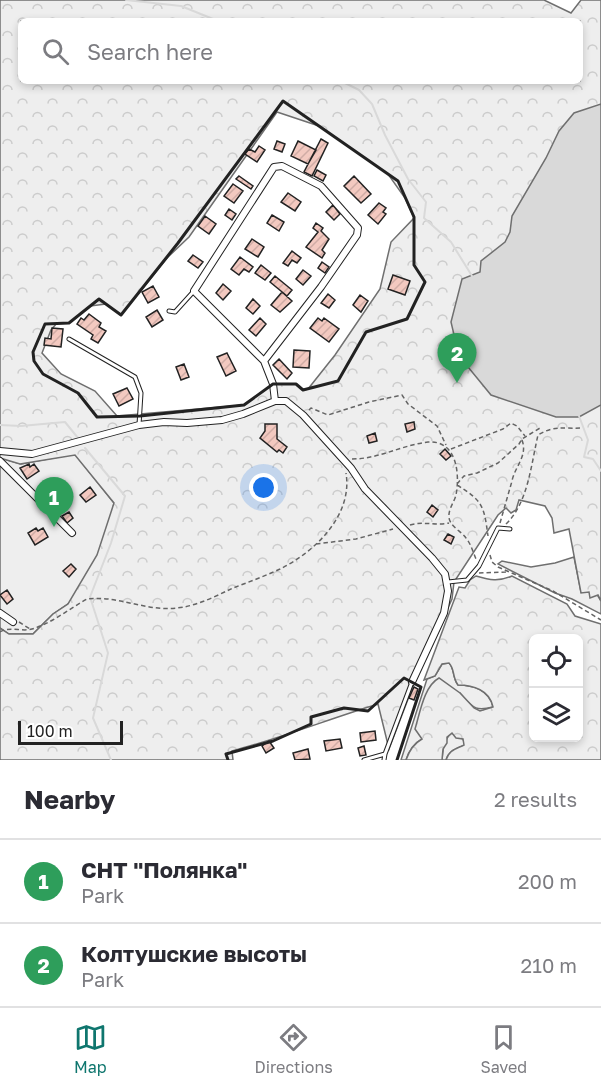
<!DOCTYPE html>
<html lang="en">
<head>
<meta charset="utf-8">
<style>
	:root { --surface:#fff; --page:#f7f7f7; --text:#2b2b33; --muted:#7c7c81; --line:#e1e1e2; --accent:#0f766e }
	body { margin:0; font-family:"Golos Text",sans-serif; background:var(--page); color:var(--text) }
	.controls { position:absolute; right:18px; bottom:18px; display:grid; overflow:hidden; border-radius:9px; box-shadow:0 3px 9px #0003 }
	.controls button { width:54px; height:54px; display:grid; place-items:center; padding:0; border:0; border-bottom:2px solid var(--line); background:var(--surface); color:var(--text); font:30px sans-serif }
	.scale { position:absolute; left:18px; bottom:15px; width:105px; box-sizing:border-box; padding-left:6px; border:3px solid #222; border-top:0; font-size:16px; line-height:21px; white-space:nowrap; color:#222; -webkit-text-stroke:4px #fff; paint-order:stroke }
	.you { position:absolute; left:264px; top:488px; width:21px; height:21px; margin:-15px; border:4px solid #fff; border-radius:50%; background:#1a73e8; box-shadow:0 0 0 9px #1a73e833 }
	.badge { display:grid; place-items:center; width:39px; height:39px; border-radius:50%; background:var(--accent); color:#fff; font-size:20px; font-weight:700 }
	.pin { position:absolute; translate:-50% -50px; filter:drop-shadow(0 2px 3px #0008) }
	.pin::after { content:''; position:absolute; top:32px; width:21px; height:18px; background:inherit; clip-path:polygon(0 0,100% 0,50% 100%) }
	.list { margin:0; padding:0; list-style:none }
	h2 { display:flex; justify-content:space-between; align-items:center; height:78px; margin:0; padding:0 24px; font-size:26px }
	h2 small { font-size:20px; font-weight:400; color:var(--muted) }
	.list li { display:grid; grid-template-columns:39px 1fr auto; gap:18px; align-items:center; box-sizing:border-box; height:84px; padding:0 24px; border-top:2px solid var(--line) }
	.list b { display:block; font-size:22px; white-space:nowrap }
	.list p { margin:0; font-size:20px; white-space:nowrap; color:var(--muted) }
	.list em { font-size:20px; font-style:normal; color:var(--muted) }
	.icon { flex:none; width:33px; height:33px; fill:none; stroke:currentColor; stroke-width:2; stroke-linecap:round; stroke-linejoin:round }
	.map { position:relative; flex:none; width:601px; height:760px; overflow:hidden }
	.search { position:absolute; background:var(--surface); box-shadow:0 3px 9px #0003; left:18px; right:18px; top:18px; height:66px; display:flex; align-items:center; gap:15px; box-sizing:border-box; padding:0 21px; border-radius:9px; color:var(--muted); font-size:22px }
	.sheet { height:246px; background:var(--surface) }
	nav { display:flex; justify-content:space-around; align-items:center; box-sizing:border-box; height:84px; border-top:2px solid var(--line); background:var(--surface); font-size:16px; color:var(--muted) }
	nav a { display:grid; justify-items:center; gap:3px }
	nav .on { color:var(--accent) }
	.map>svg:first-child { display:block }
</style>
</head>
<body>
<div class="map">
<svg width="601" height="760" viewBox="0 0 601 760">
	<defs>
		<pattern id="forest-crowns" width="20" height="18" patternUnits="userSpaceOnUse" patternTransform="scale(1.5)"><rect width="20" height="18" fill="#eee"/><path d="M2 6a3 3 0 1 1 6 0M12 15a3 3 0 1 1 6 0" fill="none" stroke="#ccc"/></pattern>
		<pattern id="building-hatch" width="6" height="6" patternUnits="userSpaceOnUse" patternTransform="scale(1.5)"><rect width="6" height="6" fill="#f3c9c0"/><path d="M-1 1l2-2M0 6l6-6M5 7l2-2" fill="none" stroke="#d0aca5"/></pattern>
	</defs>
	<rect width="100%" height="100%" fill="#fff"/>
	<path fill="#eee" stroke="#6f6f6f" stroke-width="1.5" d="M75,454L114,503L104,550L75,599L53,614L33,634H9L0,628V458L21,464Z
		M574,557L581,592L595,591L601,601V614L572,599L555,593L498,564L502,561L531,567L555,563Z
		M449,663C455,669 452,677 458,685C473,685 489,690 493,707C474,712 473,707 460,693L422,739C413,744 409,751 406,760H401L427,679L435,676L442,664Z
		M452,733L463,739L465,745C456,749 449,750 446,760H442C443,750 443,740 452,733Z"/>
	<path fill="url(#forest-crowns)" stroke="#6f6f6f" stroke-width="1.5" fill-rule="evenodd" d="M0,0H544L571,13L581,0H601V601L598,595L590,598L589,592L581,593L569,529L554,533L552,518L545,506L519,500L516,510L511,513L506,508L498,515L454,582L452,599L418,673L389,749L378,704C329,719 281,738 232,751L233,760H0V628L9,634H33L53,614L68,604L97,555L114,503L75,455L20,464L0,458ZM21,21H580V81H21ZM277,112L319,126L388,174L405,198L414,218L391,242L380,289L335,355L308,389L303,390L296,384H273L244,405L117,416L95,391L61,374L42,353L51,330L57,323H69L90,306L106,304L121,315L168,257L189,237Z
		M476,576C490,580 498,582 512,576L567,604L575,616L601,624V760H446C449,750 456,749 464,745L463,739L456,738L452,733L447,737V743L443,749L442,760H406C409,751 413,744 422,739L415,729C420,713 424,686 439,678L460,693L474,708L480,711L493,707C490,690 473,685 458,685C452,677 455,669 449,663L442,664L435,676L424,680L459,587L465,588L470,580ZM534,638H578V738H534Z"/>
	<path fill="#d9d9d9" stroke="#6f6f6f" stroke-width="1.5" d="M601,104V405L579,417H556L491,395L459,356L451,322L462,279L480,272L481,261L505,242L510,232L512,216L546,158L559,131L574,113Z"/>
	<g fill="none" stroke-linecap="round" stroke-linejoin="round">
		<path stroke="#d9d9d9" stroke-width="2" d="M126,0L181,6L218,21
			M341,81L359,90L372,104L385,135L408,179L426,202L424,218L451,242L472,276
			M579,416L588,440L584,457L593,459L601,471
			M0,425L21,426L65,422L78,438
			M85,448L125,496L111,543L90,597L108,653L93,718L111,760"/>
	</g>
	<path fill="url(#building-hatch)" stroke="#222" stroke-width="1.5" d="M321,139L328,143L312,176L304,172Z
		M277,141L285,144L282,152L274,149Z
		M298,141L316,150L308,164L291,156Z
		M259,146L265,150L257,162L245,154L249,149L255,152Z
		M317,170L326,175L323,181L314,176Z
		M239,176L253,186L251,189L236,179Z
		M354,176L371,194L361,203L344,186Z
		M233,184L243,191L234,203L224,196Z
		M288,193L301,202L295,211L281,202Z
		M379,203L386,208L383,212L386,214L378,224L368,215Z
		M333,205L340,214L334,220L326,212Z
		M229,209L236,214L232,220L225,215Z
		M272,215L284,222L279,231L267,223Z
		M205,216L216,224L209,234L198,226Z
		M316,223L323,228L321,231L329,239L322,250L325,253L322,258L306,247L318,232L313,228Z
		M252,239L264,247L258,257L245,249Z
		M292,251L301,258L297,263L292,260L288,266L283,263Z
		M193,255L203,262L198,268L188,261Z
		M240,257L253,267L249,272L244,269L239,275L231,269Z
		M322,262L329,267L325,273L318,268Z
		M261,265L271,273L265,280L255,273Z
		M303,270L311,276L303,285L296,279Z
		M393,275L410,281L405,295L388,289Z
		M275,276L292,290L287,296L270,282Z
		M223,284L231,291L223,300L216,293Z
		M153,286L159,297L148,303L142,292Z
		M282,292L292,301L280,312L271,305Z
		M328,294L335,300L329,308L321,303Z
		M360,295L368,301L361,312L353,305Z
		M253,299L260,306L253,314L246,308Z
		M157,310L163,320L152,327L146,317Z
		M89,314L101,323L99,327L106,331L98,343L91,339L93,335L77,324L81,318L84,320Z
		M260,318L266,324L256,336L249,330Z
		M318,318L322,321L324,318L339,329L329,342L310,328Z
		M52,328L63,329L61,347L44,345L45,338L51,339Z
		M294,350L310,351L309,368L293,367Z
		M227,353L236,371L226,376L217,357Z
		M279,359L292,373L287,379L273,365Z
		M184,364L189,377L181,380L176,367Z
		M127,388L133,399L119,406L113,394Z
		M414,422L415,429L407,432L405,424Z
		M265,424H277V439L287,447L283,453L279,450L277,452L260,438L265,431Z
		M375,433L377,441L369,443L367,436Z
		M445,449L451,456L446,460L440,454Z
		M29,464L30,467L34,464L39,471L27,479L20,468Z
		M90,487L96,495L86,502L80,495Z
		M432,505L438,510L433,517L427,512Z
		M69,512L73,518L67,523L62,516Z
		M36,528L38,531L43,528L48,537L35,545L28,533Z
		M448,534L454,537L451,544L444,540Z
		M71,564L76,569L69,577L63,571Z
		M7,590L13,599L7,604L0,595Z
		M414,687L418,689L414,700L409,698Z
		M375,731L376,740L361,742L360,733Z
		M340,739L342,748L326,751L324,741Z
		M269,741L274,748L266,753L262,746Z
		M364,746L366,755L360,756L358,748Z
		M308,749L310,759L295,760L293,753Z"/>
	<g fill="none" stroke-linecap="round" stroke-linejoin="round">
		<defs>
			<path id="service" d="M169,311L175,312L194,291
				M69,339L135,377L141,393L139,425
				M448,582L467,580L479,566L498,528L510,529
				M364,760L385,754L412,682
				M384,760L385,754"/>
			<path id="minor" d="M264,361L194,291L274,167L282,166L321,186L358,228L357,235L321,287L264,361L273,384L275,401
				M0,451L32,454L139,425L164,422L187,423L222,420L243,414L275,401H286L303,415L351,468L365,489L432,558L445,574L448,591L444,613L412,682
				M0,461L72,533
				M0,613L13,622"/>
		</defs>
		<use href="#service" stroke="#222" stroke-width="5"/>
		<use href="#minor" stroke="#222" stroke-width="8"/>
		<path stroke="#646464" stroke-width="1.5" stroke-dasharray="4.5 3" stroke-linecap="butt" d="M309,410L311,408L328,415L369,402L402,395L408,404L437,426L446,445
			M451,449L503,429L511,423L517,426L525,436
			M352,459C379,459 402,445 428,442C457,440 460,474 456,495C454,503 446,512 450,521C453,528 462,532 466,538C471,544 473,552 476,559
			M457,484L464,476L477,473L498,463L519,444L522,439L540,428
			M457,485C483,501 484,506 488,536
			M500,523C504,509 508,495 512,481C515,466 528,456 522,440
			M506,524C528,503 531,465 538,435C555,425 561,429 580,428
			M410,525C423,521 436,526 449,523
			M316,544L356,539L393,529
			M490,555L492,562L498,567L553,591L601,620
			M479,573L507,572
			M19,622L30,629
			M0,632C9,626 22,632 32,629C52,623 69,609 87,599C118,595 147,612 177,608C197,606 216,596 233,588C249,582 265,576 280,569C315,552 353,515 346,473"/>
		<use href="#service" stroke="#fff" stroke-width="3"/>
		<use href="#minor" stroke="#fff" stroke-width="6"/>
		<path stroke="#222" stroke-width="3" d="M283,101L398,181L414,217V265L425,282L407,319L366,332L338,381L303,390L296,384H273L244,405L140,416L97,417L78,393L43,374L34,361L33,352L45,324L69,323L99,299L121,315L178,243Z
			M228,760L226,754L273,741L311,724V717L344,708L368,711L404,678L421,687L397,760"/>
	</g>
</svg>
<div class="controls">
<button><svg class="icon" aria-label="locate" viewBox="0 0 24 24"><circle cx="12" cy="12" r="6"/><path d="M12 2v4M12 18v4M2 12h4M18 12h4"/></svg></button>
<button><svg class="icon" aria-label="layers" viewBox="0 0 24 24"><path d="M12 4l9 5-9 5-9-5zM3 14l9 5 9-5"/></svg></button>
</div>
<div class="scale">100 m</div>
<div class="you"></div>
<div class="pin badge" style="left:54px;top:527px;background:#2e9e5b">1</div>
<div class="pin badge" style="left:457px;top:383px;background:#2e9e5b">2</div>
<div class="search"><svg class="icon" aria-label="search" viewBox="0 0 24 24"><circle cx="10" cy="10" r="6"/><path d="M15 15l6 6"/></svg>Search here</div>
</div>
<section class="sheet">
<h2>Nearby<small>2 results</small></h2>
<ul class="list">
<li><span class="badge" style="background:#2e9e5b">1</span><div><b>СНТ &quot;Полянка&quot;</b><p>Park</p></div><em>200 m</em></li>
<li><span class="badge" style="background:#2e9e5b">2</span><div><b>Колтушские высоты</b><p>Park</p></div><em>210 m</em></li>
</ul>
</section>
<nav>
<a class="on"><svg class="icon" aria-label="map" viewBox="0 0 24 24"><path d="M3 6l6-2 6 2 6-2v14l-6 2-6-2-6 2zM9 4v14M15 6v14"/></svg>Map</a>
<a><svg class="icon" aria-label="directions" viewBox="0 0 24 24"><path d="M12 3l9 9-9 9-9-9zM9 14v-3h6M13 9l2 2-2 2"/></svg>Directions</a>
<a><svg class="icon" aria-label="saved" viewBox="0 0 24 24"><path d="M7 4h10v16l-5-4-5 4z"/></svg>Saved</a>
</nav>
</body>
</html>
